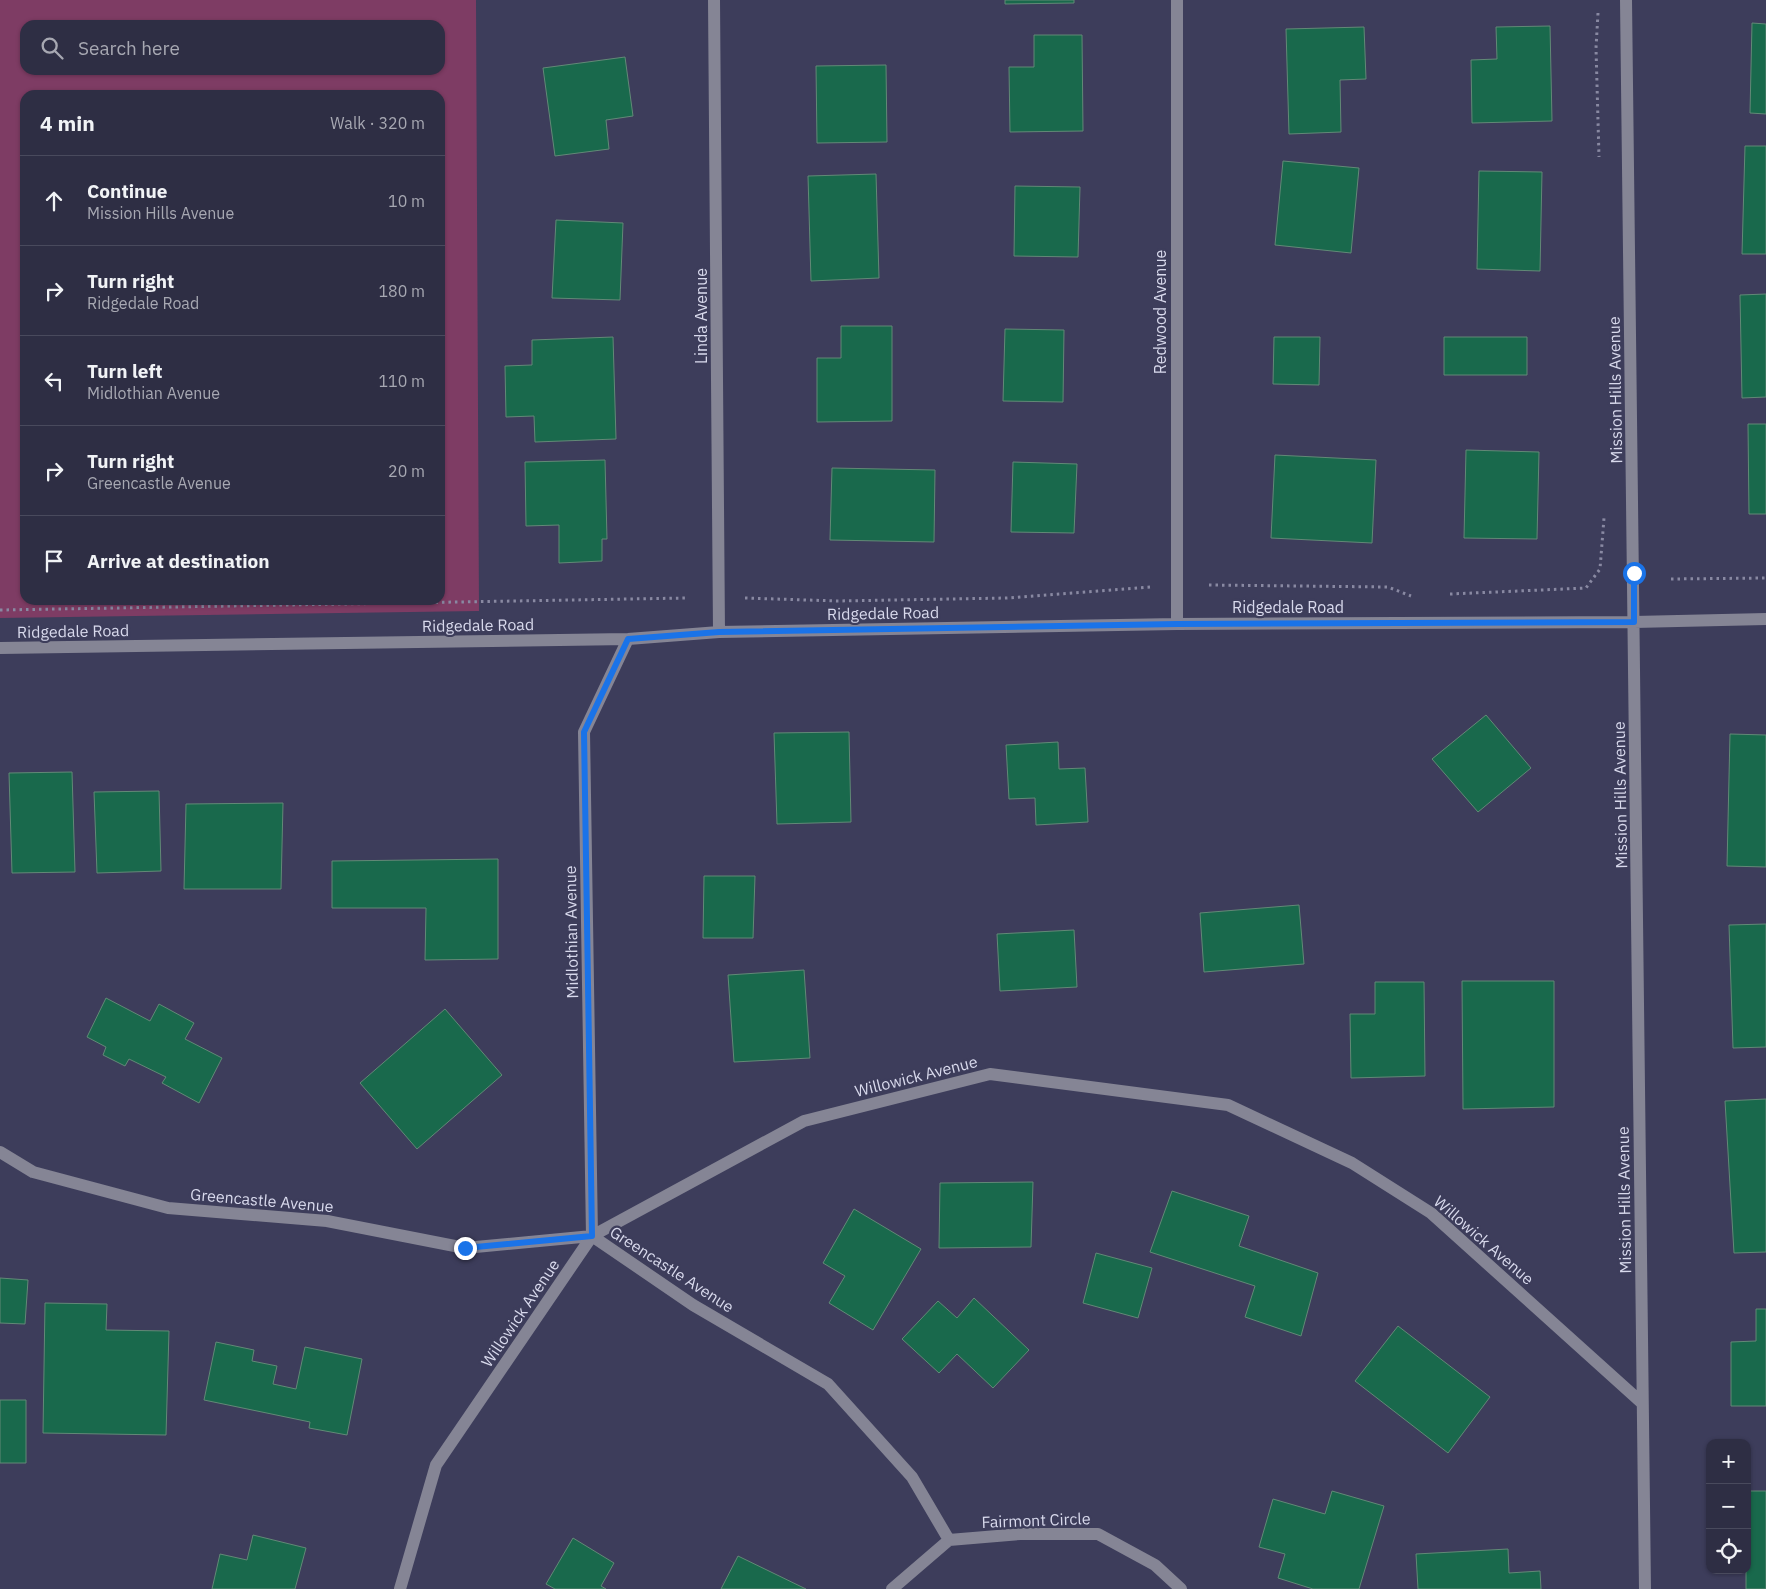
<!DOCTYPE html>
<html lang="en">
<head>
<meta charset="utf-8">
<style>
	:root { --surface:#2e2e44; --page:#36364b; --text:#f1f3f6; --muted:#a7a8b2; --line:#494a5d }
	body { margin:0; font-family:"IBM Plex Sans",sans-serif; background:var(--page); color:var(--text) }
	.controls { position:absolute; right:15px; bottom:15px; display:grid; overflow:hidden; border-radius:10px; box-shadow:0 1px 4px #0004 }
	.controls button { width:45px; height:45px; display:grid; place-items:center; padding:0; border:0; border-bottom:1px solid var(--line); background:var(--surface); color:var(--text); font:25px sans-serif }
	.stop { position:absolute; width:15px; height:15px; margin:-11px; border:4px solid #1a73e8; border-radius:50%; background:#fff }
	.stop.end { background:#1a73e8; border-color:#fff; box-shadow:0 1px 5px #0008 }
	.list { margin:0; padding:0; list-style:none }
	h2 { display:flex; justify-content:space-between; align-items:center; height:65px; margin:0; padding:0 20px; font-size:21px }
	h2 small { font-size:16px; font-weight:400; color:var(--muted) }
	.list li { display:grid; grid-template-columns:32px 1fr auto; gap:15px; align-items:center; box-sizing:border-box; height:90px; padding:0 20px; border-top:1px solid var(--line) }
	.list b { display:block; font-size:19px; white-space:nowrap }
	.list p { margin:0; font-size:16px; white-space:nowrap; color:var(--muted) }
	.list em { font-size:16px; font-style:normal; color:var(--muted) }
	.icon { flex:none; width:28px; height:28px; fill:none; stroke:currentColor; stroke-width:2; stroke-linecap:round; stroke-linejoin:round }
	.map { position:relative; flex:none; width:1766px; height:1589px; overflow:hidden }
	.search { position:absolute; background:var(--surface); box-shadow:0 1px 4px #0004; left:20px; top:20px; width:425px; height:55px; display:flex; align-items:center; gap:12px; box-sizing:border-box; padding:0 18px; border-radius:15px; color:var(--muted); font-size:19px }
	.panel { position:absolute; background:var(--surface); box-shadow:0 1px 4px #0004; left:20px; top:90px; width:425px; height:515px; border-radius:15px }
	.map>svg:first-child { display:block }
</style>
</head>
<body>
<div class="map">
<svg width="1766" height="1589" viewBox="0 0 1766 1589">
	<rect width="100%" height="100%" fill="#3d3d5b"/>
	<path fill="#7e3c64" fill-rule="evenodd" d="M0,0H476L479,611L0,618ZM25,25H440V70H25ZM25,95H440V600H25Z"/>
	<path fill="#19694c" stroke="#628977" d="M1005,0H1074V3L1005,4Z
		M1752,23L1766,24V114L1750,113Z
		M1550,26L1552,121L1472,123L1471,60L1497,59L1496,27Z
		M1364,27L1366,79L1340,80L1341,132L1289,134L1286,29Z
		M1034,35H1082L1083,131L1010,132L1009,67H1034Z
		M625,57L633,116L606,120L609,149L555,156L543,68Z
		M886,65L887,142L817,143L816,66Z
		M1745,146H1766V254H1742Z
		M1283,161L1359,168L1351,253L1275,245Z
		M1479,171L1542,172L1540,271L1477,269Z
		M876,174L879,278L811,281L808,176Z
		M1015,186L1080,187L1078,257L1014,256Z
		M556,220L623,223L620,300L552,298Z
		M1766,294V397L1742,398L1740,295Z
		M841,326H892V421L817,422V358H841Z
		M1005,329L1064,330L1063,402L1003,401Z
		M613,337L616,439L535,442L534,416L506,417L505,366L532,365V340Z
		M1274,337H1320L1319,385L1273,384Z
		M1444,337H1527V375H1444Z
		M1748,424H1766V514H1749Z
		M1466,450L1539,452L1537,539L1464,538Z
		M1275,455L1376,460L1372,543L1271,538Z
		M605,460L607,539H602V561L559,563V525L526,526L525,462Z
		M1013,462L1077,464L1074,533L1011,532Z
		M832,468L935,470L934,542L830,540Z
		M1486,715L1531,768L1478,812L1432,759Z
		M849,732L851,822L777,824L774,733Z
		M1730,734L1766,735V867L1727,866Z
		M1058,742L1059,769L1085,768L1088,822L1036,825L1035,798L1009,799L1006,745Z
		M72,772L75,872L12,873L9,773Z
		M159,791L161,871L97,873L94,792Z
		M283,803L281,889H184L186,804Z
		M498,859V959L425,960L426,908H332V861Z
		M704,876H755L753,938H703Z
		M1299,905L1304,964L1204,972L1200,913Z
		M1766,924V1047L1733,1048L1729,925Z
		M1074,930L1077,987L1000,991L997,934Z
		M804,970L810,1058L734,1062L728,975Z
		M1462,981H1554V1107L1463,1109Z
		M1375,982H1424L1425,1076L1351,1078L1350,1014H1375Z
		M106,998L150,1021L159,1004L194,1023L185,1039L222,1058L199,1103L162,1083L166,1077L129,1059L125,1066L103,1055L106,1047L87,1037Z
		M445,1009L502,1075L417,1149L360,1083Z
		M1766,1099V1252L1734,1253L1725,1101Z
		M1033,1182L1031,1247L939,1248L940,1183Z
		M1172,1191L1249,1216L1239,1246L1318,1273L1301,1336L1245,1317L1255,1286L1150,1252Z
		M854,1209L921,1249L873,1330L829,1303L845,1276L823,1263Z
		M1096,1253L1152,1268L1138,1318L1083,1303Z
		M0,1278L28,1280L25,1324L0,1323Z
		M974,1298L1029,1350L993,1388L957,1354L939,1373L902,1339L938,1301L957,1318Z
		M45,1303L107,1304L106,1330L169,1331L166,1435L43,1433Z
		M1756,1309H1766V1406H1731V1342L1756,1341Z
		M1398,1326L1490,1397L1448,1453L1355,1381Z
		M216,1342L254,1350L252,1361L277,1366L273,1384L296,1389L305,1347L362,1359L347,1435L309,1428L310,1422L204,1400Z
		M0,1400H26V1463H0Z
		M1332,1491L1384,1506L1359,1589H1313L1278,1578L1285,1554L1259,1547L1273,1499L1325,1514Z
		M1747,1491H1766V1589H1746V1570H1747Z
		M253,1535L306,1548L295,1589H212L220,1554L247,1560Z
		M573,1538L614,1563L601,1586L606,1589H555L546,1584Z
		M1508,1549L1509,1573L1540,1571L1541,1589H1418L1416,1554Z
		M738,1556L806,1589H721Z"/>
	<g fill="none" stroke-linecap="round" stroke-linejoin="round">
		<path stroke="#8989a2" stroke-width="3" stroke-dasharray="2.5 4" stroke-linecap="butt" d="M1598,13L1596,48L1599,157
			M1671,579L1766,578
			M1209,585L1388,587L1411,596
			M1450,594L1586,588L1600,569L1604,518
			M745,598L837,601L1007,598L1151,587
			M0,610L686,598"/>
		<path stroke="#858595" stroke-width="12" d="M714,0L719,632
			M1177,0V624
			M1626,0L1645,1589
			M0,648L628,639L719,632L1177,624L1634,622L1766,619
			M0,1152L33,1172L168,1208L327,1221L465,1248L592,1236L693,1305L828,1384L912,1477L949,1540
			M592,1236L584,732L628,639
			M400,1589L436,1465L592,1236L804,1121L990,1074L1228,1105L1352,1163L1431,1213L1642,1403
			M892,1589L949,1540L1020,1534H1098L1155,1565L1181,1589"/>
	</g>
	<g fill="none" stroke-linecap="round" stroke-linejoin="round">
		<path stroke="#1a73e8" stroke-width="6" d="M465,1248L592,1236L584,732L628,639L719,632L1177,624L1634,622V573"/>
	</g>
	<g text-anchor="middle" stroke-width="4.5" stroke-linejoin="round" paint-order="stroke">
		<g font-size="16" fill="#d8d9ec" stroke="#3d3d5b">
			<text transform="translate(1160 312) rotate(-90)" y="6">Redwood Avenue</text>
			<text transform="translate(701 316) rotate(-90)" y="6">Linda Avenue</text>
			<text transform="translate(1615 390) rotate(-91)" y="6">Mission Hills Avenue</text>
			<text x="1288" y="613">Ridgedale Road</text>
			<text transform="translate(883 613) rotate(-1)" y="6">Ridgedale Road</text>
			<text transform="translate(478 625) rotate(-1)" y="6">Ridgedale Road</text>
			<text transform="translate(73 631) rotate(-1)" y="6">Ridgedale Road</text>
			<text transform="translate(1620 795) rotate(-91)" y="6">Mission Hills Avenue</text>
			<text transform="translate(571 932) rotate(-91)" y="6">Midlothian Avenue</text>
			<text transform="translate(916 1076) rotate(-14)" y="6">Willowick Avenue</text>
			<text transform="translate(262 1200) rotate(5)" y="6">Greencastle Avenue</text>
			<text transform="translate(1624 1200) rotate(-91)" y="6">Mission Hills Avenue</text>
			<text transform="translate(1484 1240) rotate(41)" y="6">Willowick Avenue</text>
			<text transform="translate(672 1269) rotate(33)" y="6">Greencastle Avenue</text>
			<text transform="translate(520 1313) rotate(-56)" y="6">Willowick Avenue</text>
			<text transform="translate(1036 1520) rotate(-2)" y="6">Fairmont Circle</text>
		</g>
	</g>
</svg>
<div class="controls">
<button>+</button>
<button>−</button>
<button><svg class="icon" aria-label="locate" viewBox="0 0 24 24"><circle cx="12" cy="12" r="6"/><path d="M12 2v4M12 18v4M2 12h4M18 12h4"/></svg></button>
</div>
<div class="stop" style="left:1634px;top:573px"></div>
<div class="stop end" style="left:465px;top:1248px"></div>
<div class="search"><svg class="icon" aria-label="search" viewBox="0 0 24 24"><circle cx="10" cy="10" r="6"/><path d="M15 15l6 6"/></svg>Search here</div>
<section class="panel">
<h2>4 min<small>Walk · 320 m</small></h2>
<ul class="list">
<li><svg class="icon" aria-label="ahead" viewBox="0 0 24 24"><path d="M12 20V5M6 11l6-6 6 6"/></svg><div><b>Continue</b><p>Mission Hills Avenue</p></div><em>10 m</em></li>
<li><svg class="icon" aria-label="right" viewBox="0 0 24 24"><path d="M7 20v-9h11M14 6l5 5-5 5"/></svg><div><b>Turn right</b><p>Ridgedale Road</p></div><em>180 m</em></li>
<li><svg class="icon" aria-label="left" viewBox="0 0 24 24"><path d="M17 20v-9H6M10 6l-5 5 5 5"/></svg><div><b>Turn left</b><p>Midlothian Avenue</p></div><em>110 m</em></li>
<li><svg class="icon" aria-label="right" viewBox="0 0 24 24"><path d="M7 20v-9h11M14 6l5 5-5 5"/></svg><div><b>Turn right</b><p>Greencastle Avenue</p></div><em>20 m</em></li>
<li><svg class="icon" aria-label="arrive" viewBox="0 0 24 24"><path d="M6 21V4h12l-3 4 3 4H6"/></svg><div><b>Arrive at destination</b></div></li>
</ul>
</section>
</div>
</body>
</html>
